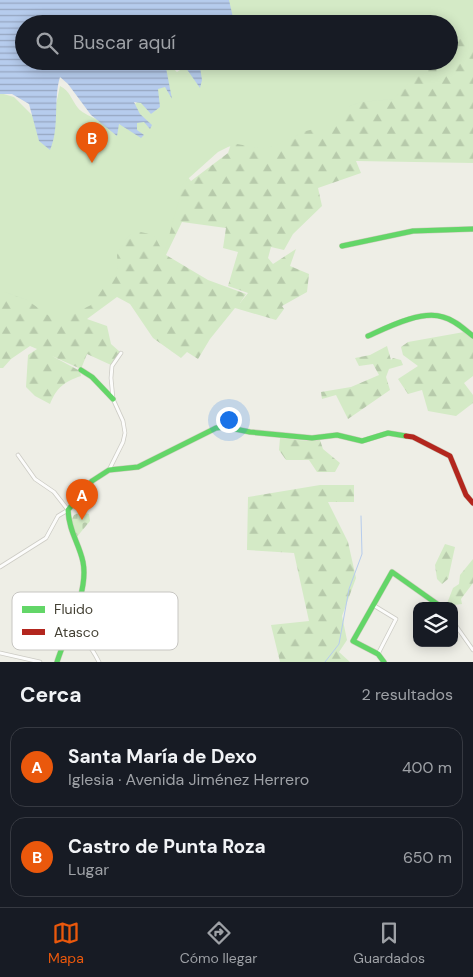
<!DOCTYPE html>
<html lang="es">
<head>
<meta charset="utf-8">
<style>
	:root { --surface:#171b24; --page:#242831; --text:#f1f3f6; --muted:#9ea1a6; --line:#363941; --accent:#ea580c }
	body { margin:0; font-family:"DM Sans",sans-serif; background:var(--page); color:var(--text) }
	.controls { position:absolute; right:15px; bottom:15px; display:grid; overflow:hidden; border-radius:10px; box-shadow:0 2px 12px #0003 }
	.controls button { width:45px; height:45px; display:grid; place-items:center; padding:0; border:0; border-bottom:1px solid var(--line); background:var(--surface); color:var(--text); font:25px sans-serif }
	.you { position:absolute; left:228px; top:419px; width:18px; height:18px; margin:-12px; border:4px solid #fff; border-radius:50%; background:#1a73e8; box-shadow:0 0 0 8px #1a73e833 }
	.badge { display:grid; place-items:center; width:32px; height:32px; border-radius:50%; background:var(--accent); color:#fff; font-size:16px; font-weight:700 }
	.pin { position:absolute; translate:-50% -41px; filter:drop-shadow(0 1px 2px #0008) }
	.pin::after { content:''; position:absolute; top:26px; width:18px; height:15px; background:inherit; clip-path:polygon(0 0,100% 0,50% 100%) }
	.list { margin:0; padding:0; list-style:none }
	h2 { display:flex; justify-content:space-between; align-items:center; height:65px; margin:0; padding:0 20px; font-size:21px }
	h2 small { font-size:16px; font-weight:400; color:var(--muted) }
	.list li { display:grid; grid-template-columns:32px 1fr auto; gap:15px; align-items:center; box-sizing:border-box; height:80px; margin:0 10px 10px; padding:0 10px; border:1px solid var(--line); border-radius:15px }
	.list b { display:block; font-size:19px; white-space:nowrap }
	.list p { margin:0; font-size:16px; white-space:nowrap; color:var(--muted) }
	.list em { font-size:16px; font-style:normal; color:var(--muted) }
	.icon { flex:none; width:28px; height:28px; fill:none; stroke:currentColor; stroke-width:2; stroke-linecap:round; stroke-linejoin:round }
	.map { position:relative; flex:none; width:473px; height:662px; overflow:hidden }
	.search { position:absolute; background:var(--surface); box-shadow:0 2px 12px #0003; left:15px; right:15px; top:15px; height:55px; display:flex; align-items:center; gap:12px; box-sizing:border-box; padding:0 18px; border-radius:28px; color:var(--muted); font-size:19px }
	.sheet { height:245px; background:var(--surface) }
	nav { display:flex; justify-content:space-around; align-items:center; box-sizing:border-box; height:70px; border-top:1px solid var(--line); background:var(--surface); font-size:14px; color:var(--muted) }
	nav a { display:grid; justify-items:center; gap:2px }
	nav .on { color:var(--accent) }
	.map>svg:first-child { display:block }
</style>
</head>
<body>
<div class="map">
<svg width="473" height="662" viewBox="0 0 473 662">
	<defs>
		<pattern id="forest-firs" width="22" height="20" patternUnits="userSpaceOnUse" patternTransform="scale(1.25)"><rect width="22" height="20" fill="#d4eac6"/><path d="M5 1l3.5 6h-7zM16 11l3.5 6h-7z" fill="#b7caab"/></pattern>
		<pattern id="cemetery-stones" width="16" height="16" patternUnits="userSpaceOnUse" patternTransform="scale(1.25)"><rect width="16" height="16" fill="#d4eac6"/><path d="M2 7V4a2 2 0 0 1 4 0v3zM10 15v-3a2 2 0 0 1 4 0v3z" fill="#b7caab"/></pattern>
		<pattern id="water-rules" width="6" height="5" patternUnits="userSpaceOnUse" patternTransform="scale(1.25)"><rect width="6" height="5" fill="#b6cced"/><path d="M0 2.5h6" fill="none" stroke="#96a7c1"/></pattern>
	</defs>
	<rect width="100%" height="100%" fill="#eeeee6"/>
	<path fill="url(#forest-firs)" fill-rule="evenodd" d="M473,14V163L356,161L361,173L318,188L322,206L293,234L284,250L271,247L268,258L273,264L296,249L290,266L309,274L307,292L282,306L284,309L276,320L235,308L210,339L198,359L187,352L181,358L153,338L130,304L117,297L87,319L107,326L111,344L120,352L111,365L87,354L81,369L52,356L80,371L81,376C64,382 57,387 50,404L35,396L26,387L28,355L37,349L30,346L11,359L3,368H0V217L174,160L191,181L228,153L237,126L340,61H449V24ZM182,222L226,228L223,248L238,252L228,286L248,293L240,303L246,294L208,280L166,255Z
		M464,332L473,339V376L464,383L473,395V403L456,416L428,411L422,390L408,394L398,379L418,366L403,355L401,347L408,342Z
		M387,346L391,360L393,358L401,360L403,365L389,369L386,377L390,390L348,419L336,395L322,399L321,392L351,387L379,375L373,364L359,366L355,358L370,355Z
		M280,438L308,441L320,440L323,449L340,463L335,472H317L309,460H286L279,450Z
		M320,485H354V502H328L348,542L356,578L342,616L347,640L339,652L350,662H280L271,625L309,621L294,553L247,550L248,497Z
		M445,544L455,547L448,579L442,584L437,579L435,565Z
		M473,559V583L461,599L462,604L446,606L453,588L459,584L460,575Z"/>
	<path fill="url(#cemetery-stones)" d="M81,512L89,514L90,521L76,538L70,523L74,515Z"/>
	<path fill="#d4eac6" d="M215,0H473V41L467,37L449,38V24H232Z
		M165,61L177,72L180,70L181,61H428L394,99L361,102L350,106L326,126L306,131L274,146L264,149L237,144L228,147L218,152L180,186V196L164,254L154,235L136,231L132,233L125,240L117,255L118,268L91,305L61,320H55L27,300L5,292L0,294V93L14,97L35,118L55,109L60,86C70,91 71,99 78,108C84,116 112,126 122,124L135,104L157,86Z"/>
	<path fill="url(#water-rules)" d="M0,0H229L234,22L237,24H24V61H170L166,68L172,99L165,87L158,89L160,107L151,114L141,103L134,102L140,114L152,125L150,129L144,122L137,123V130L144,135L141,138L119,124L117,136L91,115L68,84L60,77C53,100 60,127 50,150L39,141L29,104L12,94H0Z
		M181,61H199L202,80L200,88Z"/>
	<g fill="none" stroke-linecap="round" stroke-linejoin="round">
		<path stroke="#b6cced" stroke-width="1" d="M325,662L339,644L349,589L362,554L361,516"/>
		<defs>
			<path id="street" d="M109,470L123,442L125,433L123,421L113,399L111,378L112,366L121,353
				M0,567L46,538L58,516L68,510L54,492L35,479L18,455
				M373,605L396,619L378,654
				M454,623L473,650
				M70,629C84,636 92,648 99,662
				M0,653L40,662"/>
			<path id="fast" d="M342,246L413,231L473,229
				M368,336C388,327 421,310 443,317C455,320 464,329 473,336
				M81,370L92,377L113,399
				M57,662C66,633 89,592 83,562C79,543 69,532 68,510L92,481L109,470L138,467L216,428L225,427L250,432L312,438L337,435L362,441L388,433L406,436
				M384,662L378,654L353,641L392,572L440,606"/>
			<path id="jam" d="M406,436L413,437L450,456L466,495L473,503"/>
		</defs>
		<use href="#street" stroke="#cccbc4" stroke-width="4.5"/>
		<use href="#fast" stroke="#ceccbd" stroke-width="6"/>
		<use href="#jam" stroke="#ceccbd" stroke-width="6"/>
		<use href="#street" stroke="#fcfcfb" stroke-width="3"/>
		<use href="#fast" stroke="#63d668" stroke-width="5"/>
		<use href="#jam" stroke="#b3261e" stroke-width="5"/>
	</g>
	<rect x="12" y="592" width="166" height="58" rx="8" fill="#fff" stroke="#c7c6c2" stroke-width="1"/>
	<rect x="22" y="606" width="23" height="7" fill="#63d668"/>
	<rect x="22" y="629" width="23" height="6" fill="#b3261e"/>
	<g font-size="14" fill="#444134">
		<text x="54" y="614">Fluido</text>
		<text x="54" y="637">Atasco</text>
	</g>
</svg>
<div class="controls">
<button><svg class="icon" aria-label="layers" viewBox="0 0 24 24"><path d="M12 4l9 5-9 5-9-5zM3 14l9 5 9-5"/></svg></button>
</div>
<div class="you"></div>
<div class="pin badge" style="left:82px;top:520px">A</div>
<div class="pin badge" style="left:92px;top:163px">B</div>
<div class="search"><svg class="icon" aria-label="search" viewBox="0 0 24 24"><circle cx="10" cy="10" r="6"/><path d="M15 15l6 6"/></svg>Buscar aquí</div>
</div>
<section class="sheet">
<h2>Cerca<small>2 resultados</small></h2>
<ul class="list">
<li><span class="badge">A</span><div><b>Santa María de Dexo</b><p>Iglesia · Avenida Jiménez Herrero</p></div><em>400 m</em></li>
<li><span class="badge">B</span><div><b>Castro de Punta Roza</b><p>Lugar</p></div><em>650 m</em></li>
</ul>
</section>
<nav>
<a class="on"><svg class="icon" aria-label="map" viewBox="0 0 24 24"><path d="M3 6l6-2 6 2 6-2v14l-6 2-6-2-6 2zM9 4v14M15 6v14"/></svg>Mapa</a>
<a><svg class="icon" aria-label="directions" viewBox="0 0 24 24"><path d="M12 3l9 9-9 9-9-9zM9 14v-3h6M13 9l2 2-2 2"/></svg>Cómo llegar</a>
<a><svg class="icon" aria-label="saved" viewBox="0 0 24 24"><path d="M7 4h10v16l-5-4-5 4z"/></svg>Guardados</a>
</nav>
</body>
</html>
